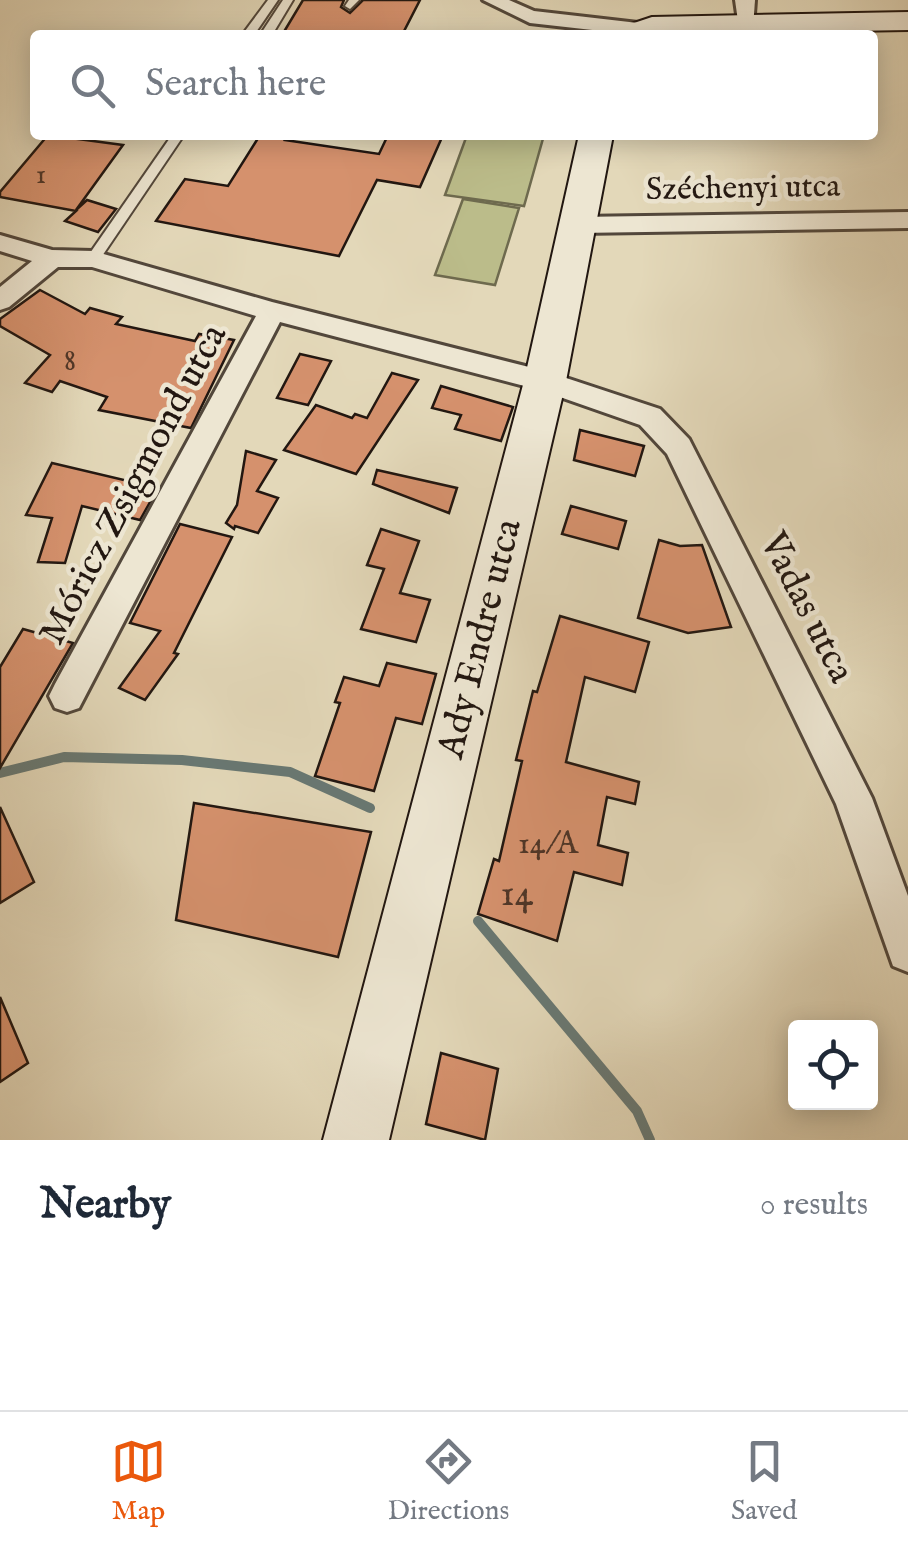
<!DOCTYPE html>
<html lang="en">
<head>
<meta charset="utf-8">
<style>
	body { margin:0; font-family:"IM FELL English",serif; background:#f2f2f3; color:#1f2937 }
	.controls { position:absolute; right:30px; bottom:30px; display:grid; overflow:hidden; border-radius:10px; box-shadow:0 5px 25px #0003 }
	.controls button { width:90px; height:90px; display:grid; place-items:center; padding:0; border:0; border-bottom:2px solid #e0e1e3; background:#fff; color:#1f2937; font:50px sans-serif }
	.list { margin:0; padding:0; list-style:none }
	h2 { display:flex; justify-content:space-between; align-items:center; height:130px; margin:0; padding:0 40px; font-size:42px }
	h2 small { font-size:32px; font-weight:400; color:#747a83 }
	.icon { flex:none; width:55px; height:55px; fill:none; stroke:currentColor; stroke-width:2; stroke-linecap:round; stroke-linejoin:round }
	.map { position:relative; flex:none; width:908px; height:1140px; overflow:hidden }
	.search { position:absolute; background:#fff; box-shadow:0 5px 25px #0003; left:30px; right:30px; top:30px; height:110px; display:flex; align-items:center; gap:25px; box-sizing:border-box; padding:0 35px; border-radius:10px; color:#747a83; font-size:38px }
	.sheet { height:270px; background:#fff }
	nav { display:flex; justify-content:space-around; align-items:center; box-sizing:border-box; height:140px; border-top:2px solid #e0e1e3; background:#fff; font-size:28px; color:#747a83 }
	nav a { display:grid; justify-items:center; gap:5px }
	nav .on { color:#ea580c }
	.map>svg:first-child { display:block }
</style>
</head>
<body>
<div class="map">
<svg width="908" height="1140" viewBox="0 0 908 1140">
	<rect width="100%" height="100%" fill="#e3d8b9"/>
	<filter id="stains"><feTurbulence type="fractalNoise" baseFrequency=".002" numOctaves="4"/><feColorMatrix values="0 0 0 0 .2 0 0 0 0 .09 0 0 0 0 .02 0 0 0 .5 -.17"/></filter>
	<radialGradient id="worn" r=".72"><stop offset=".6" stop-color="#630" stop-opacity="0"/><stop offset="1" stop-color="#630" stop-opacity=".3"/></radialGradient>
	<g fill="#bbbc8a" stroke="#6e6a4e" stroke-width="2.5">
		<path d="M467,135H544L524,206L445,195Z"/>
		<path d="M463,199L519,208L495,285L435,275Z"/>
	</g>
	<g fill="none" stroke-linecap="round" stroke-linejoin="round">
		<g stroke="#687873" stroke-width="10">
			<path d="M0,773L64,757L182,760L290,772L370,808"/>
			<path d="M478,921L637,1111L650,1140"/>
		</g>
	</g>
	<g fill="#d5916d" stroke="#221711" stroke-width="2.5">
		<path d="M303,0H344L341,7L350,13L363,0H420L402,35H282Z"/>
		<path d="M48,135L123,145L76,210L87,200L116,209L98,232L65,221L76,211L0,197V192Z"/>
		<path d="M260,135H288L285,140L379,154L388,135H443L420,187L377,180L339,256L156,221L185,179L228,186Z"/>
		<path d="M40,290L85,314L90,308L122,317L116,324L195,341L199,334L234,340L191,428L99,410L107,397L60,381L52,392L25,383L50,355L0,326V319Z"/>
		<path d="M300,354L331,361L308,405L277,398Z"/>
		<path d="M392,373L418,380L356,474L284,450L316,405L352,418L355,414L367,418Z"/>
		<path d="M441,386L513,407L501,441L455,429L461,415L432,408Z"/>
		<path d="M580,430L644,446L635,476L574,460Z"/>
		<path d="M246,451L276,460L257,491L278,498L258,533L235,526L234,529L226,523L237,505Z"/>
		<path d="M52,463L158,488L140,520L82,506L65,563L38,562L52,518L26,515Z"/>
		<path d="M377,470L457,488L449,513L373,484Z"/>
		<path d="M571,506L626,521L618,549L562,534Z"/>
		<path d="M180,524L232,537L174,653L178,654L145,700L119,688L160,631L130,623Z"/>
		<path d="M381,529L419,541L400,593L430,600L416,642L361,629L384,569L367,565Z"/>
		<path d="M659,540L680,546L702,545L731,627L688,633L638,618Z"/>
		<path d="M560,616L649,642L635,692L585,677L566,762L639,782L635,804L607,797L598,845L628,853L622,885L574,872L557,941L478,914L494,859L499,861L522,761L516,760L533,691L537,692Z"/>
		<path d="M23,629L73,643L0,768V667Z"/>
		<path d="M387,663L436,674L422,724L396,718L374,791L315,776L340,703L335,702L344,677L379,686Z"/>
		<path d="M194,803L371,832L338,957L176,920Z"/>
		<path d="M0,807L34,882L0,903Z"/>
		<path d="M0,997L28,1063L0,1082Z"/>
		<path d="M441,1053L498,1069L485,1140L426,1124Z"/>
	</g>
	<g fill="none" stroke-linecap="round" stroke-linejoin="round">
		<g stroke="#52473b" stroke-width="4">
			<g id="lane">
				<path d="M268,0H278L254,35H242Z"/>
				<path d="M283,0H293L272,35H260Z"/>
				<path d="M349,0H359L350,9L345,6Z"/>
				<path d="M789,20L794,23L796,35H689L688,24L697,22L699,31L786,30L784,23Z"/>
				<path d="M172,135H184L98,262H88V256Z"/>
			</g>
		</g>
		<g stroke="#52473b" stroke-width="6">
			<g id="street">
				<path d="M483,0H509L534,11L638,23L648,29L637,35L530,23Z"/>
				<path d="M735,0H755L753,28H739Z"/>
				<path d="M908,212V228L578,233L566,225L578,217Z"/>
				<path d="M0,235L52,250L93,251L272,302L545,371L660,409L689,439L872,798L908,896V972L893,966L836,804L667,454L640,425L540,390L280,322L79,708L67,712L55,708L49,696L55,684L256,316L92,267H58L9,307L0,310V287L32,261L0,251Z"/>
			</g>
		</g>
		<g stroke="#221711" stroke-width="4">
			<g id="secondary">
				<path d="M908,12V30L612,35L616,29L652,17Z"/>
				<path d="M579,135H613L566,381L389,1140H323L524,381Z"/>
			</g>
		</g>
		<use href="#lane" fill="#ede6d2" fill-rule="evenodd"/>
		<use href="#street" fill="#ede6d2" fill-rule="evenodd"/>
		<use href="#secondary" fill="#ede6d2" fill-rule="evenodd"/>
	</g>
	<g text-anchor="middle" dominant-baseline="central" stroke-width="9" stroke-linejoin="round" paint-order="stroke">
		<g font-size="28" fill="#4f3628">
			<text x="41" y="175">1</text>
		</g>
		<g font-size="32" fill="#221711" stroke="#ede6d2">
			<text transform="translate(743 189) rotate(-1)">Széchenyi utca</text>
		</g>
		<g font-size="32" fill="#4f3628">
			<text x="70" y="361">8</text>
			<text x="548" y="844">14/A</text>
		</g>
		<g font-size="38" fill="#221711" stroke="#ede6d2">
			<text transform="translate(134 485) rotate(-62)">Móricz Zsigmond utca</text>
			<text transform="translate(806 608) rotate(63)">Vadas utca</text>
			<text transform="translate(481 639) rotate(-76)">Ady Endre utca</text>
		</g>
		<g font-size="38" fill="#4f3628">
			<text x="517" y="895">14</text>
		</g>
	</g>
	<rect width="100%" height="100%" filter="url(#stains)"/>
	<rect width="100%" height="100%" fill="url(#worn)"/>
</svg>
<div class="controls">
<button><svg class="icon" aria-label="locate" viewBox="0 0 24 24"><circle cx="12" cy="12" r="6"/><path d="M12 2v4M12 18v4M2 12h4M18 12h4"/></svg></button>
</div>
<div class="search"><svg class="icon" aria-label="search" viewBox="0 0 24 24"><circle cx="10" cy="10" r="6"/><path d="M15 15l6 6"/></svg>Search here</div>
</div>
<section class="sheet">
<h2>Nearby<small>0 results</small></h2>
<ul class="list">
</ul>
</section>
<nav>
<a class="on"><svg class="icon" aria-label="map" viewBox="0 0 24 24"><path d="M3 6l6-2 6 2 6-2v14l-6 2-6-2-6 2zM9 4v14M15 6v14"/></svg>Map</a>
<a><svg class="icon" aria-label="directions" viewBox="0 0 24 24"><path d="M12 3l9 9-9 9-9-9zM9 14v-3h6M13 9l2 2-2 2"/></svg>Directions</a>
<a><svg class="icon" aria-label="saved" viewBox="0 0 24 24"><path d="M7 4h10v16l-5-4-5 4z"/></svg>Saved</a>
</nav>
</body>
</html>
